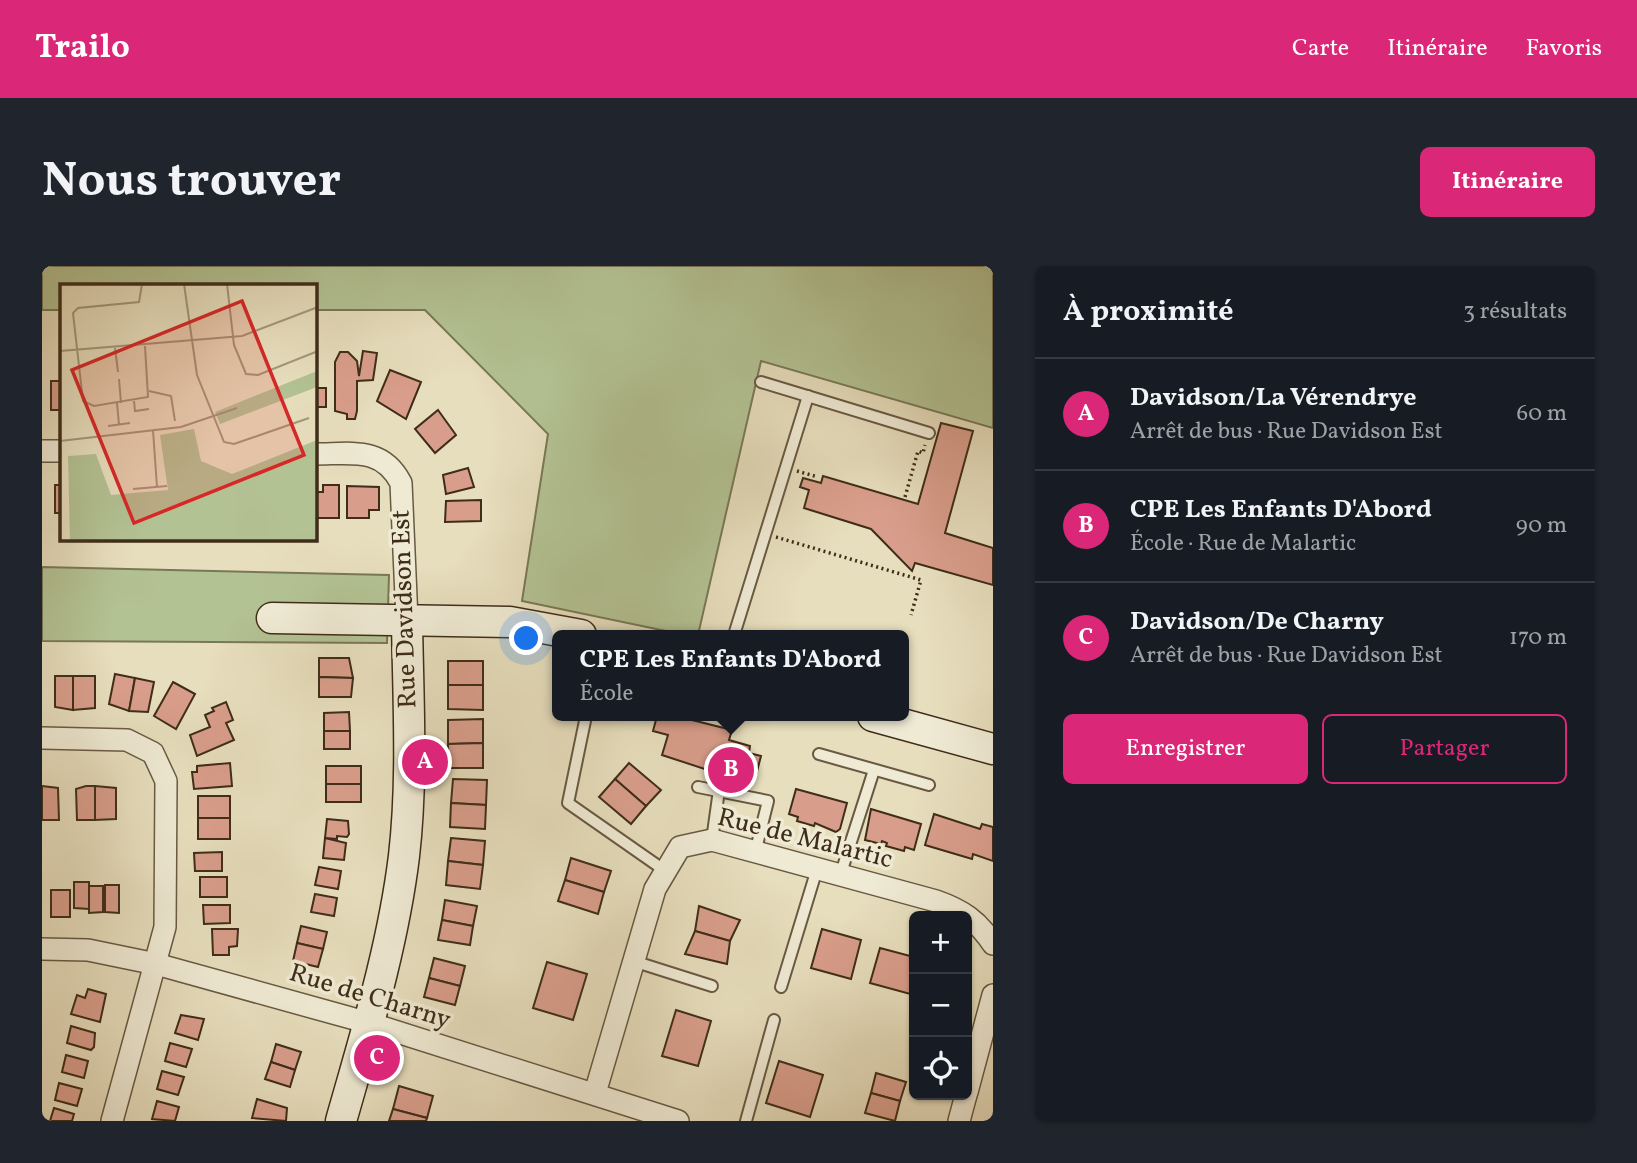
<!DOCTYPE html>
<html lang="fr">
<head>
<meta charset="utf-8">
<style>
	body { margin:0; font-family:Vollkorn,serif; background:#20242c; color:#f1f3f6 }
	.controls { position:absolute; right:21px; bottom:21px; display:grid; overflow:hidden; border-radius:10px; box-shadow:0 2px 5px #0004 }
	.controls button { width:63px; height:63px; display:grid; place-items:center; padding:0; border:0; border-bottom:2px solid #363941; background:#171b24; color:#f1f3f6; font:35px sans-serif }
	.you { position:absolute; left:485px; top:373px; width:24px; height:24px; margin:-18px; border:5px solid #fff; border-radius:50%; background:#1a73e8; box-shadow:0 0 0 10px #1a73e833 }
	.badge { display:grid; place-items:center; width:46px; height:46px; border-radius:50%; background:#db2777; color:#fff; font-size:23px; font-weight:700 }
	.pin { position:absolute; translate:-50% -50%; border:4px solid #fff; box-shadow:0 2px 7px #0006 }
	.popup { position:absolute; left:510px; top:364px; width:357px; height:91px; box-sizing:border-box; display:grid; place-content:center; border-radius:10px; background:#171b24; filter:drop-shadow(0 2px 5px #0005); font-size:23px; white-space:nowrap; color:#9ea1a6 }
	.popup b { font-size:26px; color:#f1f3f6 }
	.popup::after { content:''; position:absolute; left:50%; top:100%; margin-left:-14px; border:14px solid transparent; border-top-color:#171b24 }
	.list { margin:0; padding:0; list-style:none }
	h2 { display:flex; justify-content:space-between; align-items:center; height:91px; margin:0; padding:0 28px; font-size:30px }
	h2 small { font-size:23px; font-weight:400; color:#9ea1a6 }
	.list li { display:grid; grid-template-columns:46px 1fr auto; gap:21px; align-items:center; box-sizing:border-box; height:112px; padding:0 28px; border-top:2px solid #363941 }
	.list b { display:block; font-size:26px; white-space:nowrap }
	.list p { margin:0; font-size:23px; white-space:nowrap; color:#9ea1a6 }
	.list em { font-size:23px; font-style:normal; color:#9ea1a6 }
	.actions { display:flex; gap:14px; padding:21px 28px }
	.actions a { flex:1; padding:16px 0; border:2px solid #db2777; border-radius:10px; text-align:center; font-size:24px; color:#db2777 }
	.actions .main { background:#db2777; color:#fff }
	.icon { flex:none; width:38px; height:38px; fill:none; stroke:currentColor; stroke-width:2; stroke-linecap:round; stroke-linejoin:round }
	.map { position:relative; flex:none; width:951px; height:855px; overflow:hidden; border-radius:10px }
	header { display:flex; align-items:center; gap:42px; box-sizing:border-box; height:98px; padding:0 35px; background:#db2777; color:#fff }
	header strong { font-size:33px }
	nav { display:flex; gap:38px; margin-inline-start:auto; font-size:24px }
	.intro { display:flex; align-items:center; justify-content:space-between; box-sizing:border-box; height:168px; padding:0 42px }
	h1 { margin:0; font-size:49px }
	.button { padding:18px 32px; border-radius:10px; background:#db2777; color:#fff; font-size:24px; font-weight:700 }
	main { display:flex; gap:42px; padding:0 42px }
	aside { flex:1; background:#171b24; border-radius:10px; box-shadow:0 2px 5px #0004 }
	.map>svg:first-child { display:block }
</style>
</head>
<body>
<header>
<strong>Trailo</strong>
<nav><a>Carte</a><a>Itinéraire</a><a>Favoris</a></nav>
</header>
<div class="intro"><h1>Nous trouver</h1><a class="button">Itinéraire</a></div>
<main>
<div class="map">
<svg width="951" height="855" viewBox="0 0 951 855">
	<rect width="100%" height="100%" fill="#e7debd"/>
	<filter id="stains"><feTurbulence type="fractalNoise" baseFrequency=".00286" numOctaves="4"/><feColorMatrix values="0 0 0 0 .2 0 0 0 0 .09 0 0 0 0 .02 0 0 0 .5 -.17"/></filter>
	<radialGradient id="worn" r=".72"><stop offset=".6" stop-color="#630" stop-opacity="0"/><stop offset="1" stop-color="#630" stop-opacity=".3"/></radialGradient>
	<g fill="#b3c293" stroke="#797856" stroke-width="2">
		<path d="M0,0H951V162L719,95L656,369H643L480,335L506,168L383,44H273V19H19V44H0Z"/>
		<path d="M0,301L347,309L345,377L0,375Z"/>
	</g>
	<g fill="#d99e8b" stroke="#3f2d19" stroke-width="2">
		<path d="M321,85L335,87L331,114L315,115V145L313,153H305V148L293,145V96L298,86H306L315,95L317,110Z"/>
		<path d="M348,104L379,116L364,153L335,135Z"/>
		<rect x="9" y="115" width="10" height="29"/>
		<path d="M273,117V122H284V141H273V147Z"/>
		<path d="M396,144L414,169L393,187L373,163Z"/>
		<path d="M899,157L931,165L903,267L951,282V319L873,297L870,305L829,263L762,242L767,224L758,221L761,212L779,217L781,210L876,238Z"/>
		<path d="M426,202L432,221L404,228L401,209Z"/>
		<rect x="13" y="219" width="6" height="28"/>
		<path d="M281,219H297V252H273V226H281Z"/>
		<path d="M305,220L337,221V244H327V252H305Z"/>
		<path d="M439,234V255L403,256L404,235Z"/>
		<path d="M277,392H307L311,412L277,411Z"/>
		<rect x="406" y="395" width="35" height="24"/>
		<path d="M73,408L93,412L87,445L67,438Z"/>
		<path d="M13,410H31V444L13,441Z"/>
		<path d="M31,410H53V442L31,444Z"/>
		<path d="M277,411L311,412L309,431H277Z"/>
		<path d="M93,412L112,416L106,446L87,445Z"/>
		<path d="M131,416L153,428L134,463L112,450Z"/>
		<path d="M406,419H441V444L406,443Z"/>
		<path d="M184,436L191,454L184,457L192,474L155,490L148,469L168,461L163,449L172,445L170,442Z"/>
		<path d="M307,446L308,465H282V447Z"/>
		<path d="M615,450H643L642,452L690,464L687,474L708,480L707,487L719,490L713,513L679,506L678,508L620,489L626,469L611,465Z"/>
		<path d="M441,453V477L406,478V454Z"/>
		<rect x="282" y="465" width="26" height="18"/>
		<path d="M441,477V502H406V478Z"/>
		<path d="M188,497L190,520L152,523L150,506H155V500Z"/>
		<path d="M587,497L619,524L604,540L573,513Z"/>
		<rect x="284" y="500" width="35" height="18"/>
		<path d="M411,513L445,514L444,539L409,537Z"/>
		<path d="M573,513L604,540L589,558L557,531Z"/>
		<rect x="284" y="518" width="35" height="18"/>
		<path d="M0,520L16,522L17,554H0Z"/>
		<path d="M44,520H53V554H35L34,523Z"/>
		<path d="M53,520L74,522V553L53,554Z"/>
		<path d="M754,523L805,537L798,563L794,566L773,557L772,560L755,555L756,551L747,548Z"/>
		<rect x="156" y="530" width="32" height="22"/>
		<path d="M409,537L444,539L443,563L408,561Z"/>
		<path d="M829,543L879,558L872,584L863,581L862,585L844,580L845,577L840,575L839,578L823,574Z"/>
		<path d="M892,548L938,563L940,558L951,561V595L931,588L930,593L883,579Z"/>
		<rect x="156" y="552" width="32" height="21"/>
		<path d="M285,553L306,555L307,568L305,571L295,570V573L283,572Z"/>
		<path d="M283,572L304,577L302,594L281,592Z"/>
		<path d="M409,572L443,575L441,599L406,595Z"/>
		<path d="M180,586V605H153L152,587Z"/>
		<path d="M529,592L569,605L562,626L523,614Z"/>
		<path d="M406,595L441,599L438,623L404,619Z"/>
		<path d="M277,601L299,605L296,623L273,619Z"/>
		<rect x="158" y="611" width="27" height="20"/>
		<path d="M523,614L562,626L556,648L516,635Z"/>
		<path d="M32,616H47V643L32,642Z"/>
		<path d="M63,619H77V647L63,646Z"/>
		<path d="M47,620H61V646L47,647Z"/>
		<rect x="9" y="624" width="19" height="27"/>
		<path d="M273,628L295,632L292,650L269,646Z"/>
		<path d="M403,634L435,640L431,660L400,654Z"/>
		<path d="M161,639H188V657L162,658Z"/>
		<path d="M657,640L698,654L688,675L653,665Z"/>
		<path d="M400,654L431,660L428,679L396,674Z"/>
		<path d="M259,660L285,666L281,683L255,677Z"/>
		<path d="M170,663H196L195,680L187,681V689H171Z"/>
		<path d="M780,663L819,674L809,713L769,702Z"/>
		<path d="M653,665L688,675L685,698L643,688Z"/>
		<path d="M255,677L281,683L276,701L251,695Z"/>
		<path d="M838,682L872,691V729L828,717Z"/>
		<path d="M392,692L423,700L418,720L387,712Z"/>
		<path d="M505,696L545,708L531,754L491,742Z"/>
		<path d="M387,712L418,720L413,739L382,731Z"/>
		<path d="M46,723L64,728L58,756L29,748L35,729L43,732Z"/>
		<path d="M634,744L669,755L656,800L620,790Z"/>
		<path d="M139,749L162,753L156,774L133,767Z"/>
		<path d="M29,760L53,767L52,781L49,784L25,777Z"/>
		<path d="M128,777L150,783L144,801L123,795Z"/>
		<path d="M234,778L259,786L253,804L229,796Z"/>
		<path d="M24,789L46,795L42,812L20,806Z"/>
		<path d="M737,795L781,809L768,851L724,837Z"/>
		<path d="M229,796L253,804L248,821L223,813Z"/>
		<path d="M120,805L142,811L136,829L115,823Z"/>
		<path d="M834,807L864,816L858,835L829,827Z"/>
		<path d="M17,817L40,823L35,840L13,834Z"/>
		<path d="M357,820L391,830L385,852L351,843Z"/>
		<path d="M829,827L858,835L853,855L823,847Z"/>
		<path d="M215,833L245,842L244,855L210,852Z"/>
		<path d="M115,835L137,841L133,855L110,853Z"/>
		<path d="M12,842L32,848L30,855H8Z"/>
		<path d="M351,843L385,852L384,855H347Z"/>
	</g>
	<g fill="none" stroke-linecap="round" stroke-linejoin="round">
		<g stroke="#695942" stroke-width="14">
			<g id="lane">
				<path d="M719,116L887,167"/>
				<path d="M692,369L766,130"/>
				<path d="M544,450L526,537L622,604"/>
				<path d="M777,488L887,519"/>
				<path d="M656,521L726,535L713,587"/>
				<path d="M670,574L677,524"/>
				<path d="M798,610L832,504"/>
				<path d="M591,695L670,720"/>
				<path d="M739,721L775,603"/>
				<path d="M704,855L732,754"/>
			</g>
		</g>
		<g stroke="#695942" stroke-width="24">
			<g id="street">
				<path d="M0,185H19"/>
				<path d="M273,188C309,188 340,180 359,217L365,354"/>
				<path d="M0,472L85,474L111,487L124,515L123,661L70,855"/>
				<path d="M0,683L46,684L114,698L327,757L636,855"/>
				<path d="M925,826L951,729"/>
				<path d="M553,827L613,623L638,581L670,574L894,635C920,644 936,655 951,678"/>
				<path d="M917,855L924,829"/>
			</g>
		</g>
		<g stroke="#3f2d19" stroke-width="33">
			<g id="secondary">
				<path d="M230,352L468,356L539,369"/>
				<path d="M831,450L951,483"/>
				<path d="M299,855C324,767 351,680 362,590C371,512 366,432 365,354"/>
			</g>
		</g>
		<g stroke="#3f2d19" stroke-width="3.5" stroke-dasharray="2 3.5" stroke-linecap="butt">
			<path d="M755,205L776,211"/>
			<path d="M863,231L876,185L881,187L883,179"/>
			<path d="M734,271L879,314L869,349"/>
		</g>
		<use href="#lane" stroke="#efead4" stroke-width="10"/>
		<use href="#street" stroke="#efead4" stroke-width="21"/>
		<use href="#secondary" stroke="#efead4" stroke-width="30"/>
	</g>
	<g text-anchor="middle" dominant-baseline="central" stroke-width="7" stroke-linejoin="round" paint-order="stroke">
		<g font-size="26" fill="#3f2d19" stroke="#efead4">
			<text transform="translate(363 343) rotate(-92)">Rue Davidson Est</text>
			<text transform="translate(763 573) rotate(14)">Rue de Malartic</text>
			<text transform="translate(328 731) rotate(17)">Rue de Charny</text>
		</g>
	</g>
	<g transform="translate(18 18)">
		<rect width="257" height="257" fill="#e7debd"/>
		<path d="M257,87V103L160,140L155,128ZM134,145L141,177L172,190L257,156V257H10L8,172L36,170L51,211L108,206L100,151Z" fill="#b3c293"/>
		<path fill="none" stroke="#a4977b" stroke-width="2" d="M82,0L79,18L18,24L13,29L23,117L34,122L88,113L85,62M124,0L137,91L164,158L174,160L249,134M167,0L174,61L186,90L198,91L258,67M55,64L58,88M0,67L182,52L258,23M59,95L61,119M89,107L111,112L115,137M74,117L75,127L89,125M57,119L59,141M48,142L70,139M93,146L97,203M0,157L121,143L177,124M73,205L107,202"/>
		<path fill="#d62828" fill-opacity="0.15" stroke="#d62828" stroke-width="3.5" d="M182,17L244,171L74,239L12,86Z"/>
		<rect width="257" height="257" fill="none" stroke="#3f2d19" stroke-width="3.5"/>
	</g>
	<rect width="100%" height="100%" filter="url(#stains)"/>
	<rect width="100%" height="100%" fill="url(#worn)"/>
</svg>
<div class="controls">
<button>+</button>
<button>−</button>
<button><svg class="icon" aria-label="locate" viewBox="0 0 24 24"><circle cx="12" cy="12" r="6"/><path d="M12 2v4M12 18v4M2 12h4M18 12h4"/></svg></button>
</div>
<div class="you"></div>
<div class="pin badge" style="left:383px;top:496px">A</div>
<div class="pin badge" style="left:689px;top:504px">B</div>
<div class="popup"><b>CPE Les Enfants D'Abord</b>École</div>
<div class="pin badge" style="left:335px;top:792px">C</div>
</div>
<aside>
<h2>À proximité<small>3 résultats</small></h2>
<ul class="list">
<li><span class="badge">A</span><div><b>Davidson/La Vérendrye</b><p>Arrêt de bus · Rue Davidson Est</p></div><em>60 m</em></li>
<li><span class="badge">B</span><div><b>CPE Les Enfants D'Abord</b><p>École · Rue de Malartic</p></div><em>90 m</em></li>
<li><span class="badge">C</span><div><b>Davidson/De Charny</b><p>Arrêt de bus · Rue Davidson Est</p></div><em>170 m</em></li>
</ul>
<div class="actions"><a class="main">Enregistrer</a><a>Partager</a></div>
</aside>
</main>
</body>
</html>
